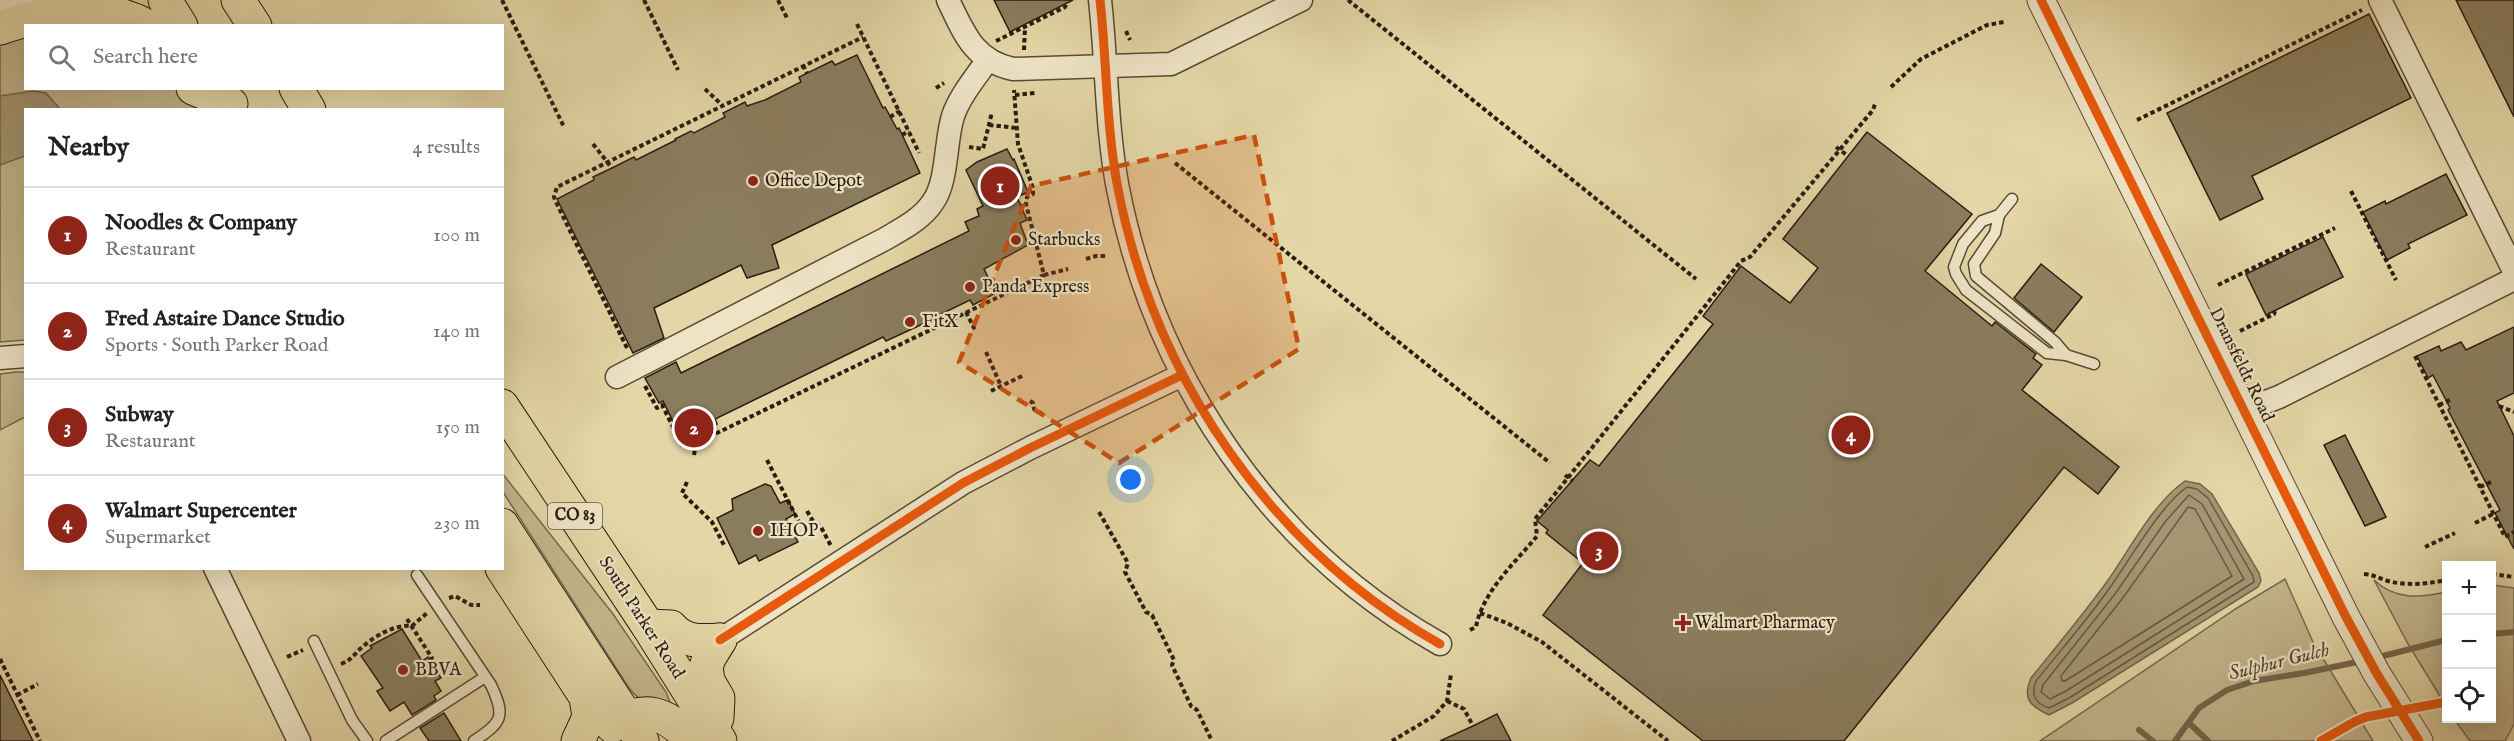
<!DOCTYPE html>
<html lang="en">
<head>
<meta charset="utf-8">
<style>
	body { margin:0; font-family:"IM FELL English",serif; background:#f6f6f6; color:#222 }
	.controls { position:absolute; right:18px; bottom:18px; display:grid; overflow:hidden; border-radius:0px; box-shadow:0 6px 24px #0002 }
	.controls button { width:54px; height:54px; display:grid; place-items:center; padding:0; border:0; border-bottom:2px solid #e0e0e0; background:#fff; color:#222; font:30px sans-serif }
	.you { position:absolute; left:1131px; top:480px; width:21px; height:21px; margin:-15px; border:4px solid #fff; border-radius:50%; background:#1a73e8; box-shadow:0 0 0 9px #1a73e833 }
	.badge { display:grid; place-items:center; width:39px; height:39px; border-radius:50%; background:#8f2418; color:#fff; font-size:20px; font-weight:700 }
	.pin { position:absolute; translate:-50% -50%; border:3px solid #fff; box-shadow:0 2px 6px #0006 }
	.list { margin:0; padding:0; list-style:none }
	h2 { display:flex; justify-content:space-between; align-items:center; height:78px; margin:0; padding:0 24px; font-size:26px }
	h2 small { font-size:20px; font-weight:400; color:#767676 }
	.list li { display:grid; grid-template-columns:39px 1fr auto; gap:18px; align-items:center; box-sizing:border-box; height:96px; padding:0 24px; border-top:2px solid #e0e0e0 }
	.list b { display:block; font-size:22px; white-space:nowrap }
	.list p { margin:0; font-size:20px; white-space:nowrap; color:#767676 }
	.list em { font-size:20px; font-style:normal; color:#767676 }
	.icon { flex:none; width:33px; height:33px; fill:none; stroke:currentColor; stroke-width:2; stroke-linecap:round; stroke-linejoin:round }
	.map { position:relative; flex:none; width:2514px; height:741px; overflow:hidden }
	.search { position:absolute; background:#fff; box-shadow:0 6px 24px #0002; left:24px; top:24px; width:480px; height:66px; display:flex; align-items:center; gap:15px; box-sizing:border-box; padding:0 21px; border-radius:0px; color:#767676; font-size:22px }
	.panel { position:absolute; background:#fff; box-shadow:0 6px 24px #0002; left:24px; top:108px; width:480px; height:462px; border-radius:0px }
	.map>svg:first-child { display:block }
</style>
</head>
<body>
<div class="map">
<svg width="2514" height="741" viewBox="0 0 2514 741">
	<rect width="100%" height="100%" fill="#e4d6a6"/>
	<filter id="stains"><feTurbulence type="fractalNoise" baseFrequency=".00333" numOctaves="4"/><feColorMatrix values="0 0 0 0 .2 0 0 0 0 .09 0 0 0 0 .02 0 0 0 .5 -.17"/></filter>
	<radialGradient id="worn" r=".72"><stop offset=".6" stop-color="#630" stop-opacity="0"/><stop offset="1" stop-color="#630" stop-opacity=".3"/></radialGradient>
	<g fill="#c4b68d" stroke="#76694f" stroke-width="1.5">
		<path d="M25,26L26,88L183,89L197,109L26,110L25,340L0,342V35Z"/>
		<path d="M16,372H25V417L0,430V374Z"/>
		<path d="M502,473L613,614L666,692L670,702L669,706C652,704 640,703 629,688L503,492Z"/>
		<path d="M2285,579L2313,642L2373,741H2040L2237,608Z"/>
		<path d="M2374,580C2395,600 2420,598 2446,592V706L2408,644Z"/>
		<path d="M2492,585L2514,588V724L2505,741H2470L2454,719L2492,718Z"/>
	</g>
	<g fill="#a49773" stroke="#73664c" stroke-width="1.5">
		<path d="M33,91L46,93L60,109L26,110L25,156L0,165V96Z"/>
		<path d="M2185,481L2200,484L2212,494L2259,573L2261,581L2258,587L2072,703L2049,715C2030,706 2022,699 2031,678C2056,647 2082,616 2106,583C2129,551 2153,503 2185,481Z"/>
	</g>
	<g fill="none" stroke-linecap="round" stroke-linejoin="round">
		<g stroke="#665a42" stroke-width="1.5">
			<path d="M2187,487L2197,489L2208,498L2253,576L2254,582L2069,698L2049,708C2036,704 2030,695 2036,681C2061,650 2088,619 2111,586C2131,558 2160,506 2187,487Z"/>
			<path d="M2189,495L2202,504L2244,579L2066,691L2050,699L2041,692L2043,685L2115,594L2165,522Z"/>
			<path d="M2188,507L2195,509L2232,576L2065,681H2062L2061,676L2122,599Z"/>
		</g>
		<g stroke="#73664c" stroke-width="6">
			<path d="M2492,634L2514,632"/>
			<path d="M2375,658L2446,640"/>
			<path d="M2189,723L2208,741"/>
			<path d="M2139,730L2153,741"/>
			<path d="M2175,741L2199,708L2227,690L2254,681L2304,673L2362,661"/>
		</g>
	</g>
	<g fill="#8a7d5e" stroke="#291c11" stroke-width="1.5">
		<path d="M994,0H1073L1010,32Z"/>
		<path d="M2456,0H2514V117Z"/>
		<path d="M2369,14L2411,98L2252,176L2263,199L2220,220L2167,113Z"/>
		<path d="M857,55L883,108L885,107L897,129L899,128L920,173L772,245L779,268L747,278L741,265L654,308L664,338L633,353L557,199L594,180L593,177L612,168L634,157L636,160L676,140L675,139L691,131L694,133L725,117L723,113L745,102L747,106L765,100L801,82L799,77L832,61L835,65Z"/>
		<path d="M1867,132L1972,214L1925,271L1992,326L1995,322L2036,354L2033,358L2042,365L2022,390L2119,467L2098,494L2064,467L1844,741H1703L1543,615L1583,563L1546,533L1548,530L1537,521L1590,460L1599,466L1713,324L1703,316L1741,266L1790,303L1818,268L1783,239Z"/>
		<path d="M1007,149L1013,160L1014,159L1028,192L1017,197L1027,220L1020,223L1028,245L984,269L996,293L973,305L970,300L939,315L940,316L886,341L883,337L715,419L717,424L682,440L663,401L659,403L645,378L676,362L681,373L969,231L965,222L979,216L977,209L983,206L966,170L977,162Z"/>
		<path d="M2446,174L2467,215L2408,244L2410,248L2387,260L2363,212L2385,201L2386,204Z"/>
		<path d="M2323,237L2343,277L2266,315L2246,274Z"/>
		<path d="M2041,264L2082,297L2054,332L2014,298Z"/>
		<path d="M2514,327V393L2497,401L2514,436V549L2495,513L2500,510L2448,410L2450,408L2433,375L2428,378L2417,356L2439,346L2441,351L2461,342L2466,350Z"/>
		<path d="M2345,435L2386,517L2365,526L2324,445Z"/>
		<path d="M765,484L771,486L780,503L788,500L795,514L786,519L798,542L759,561L756,555L739,564L717,518L733,510L732,499Z"/>
		<path d="M402,629L422,661L428,657L441,678L435,681L441,691L434,696L436,700L412,715L404,702L390,711L377,691L383,688L361,656L372,648L370,646Z"/>
		<path d="M0,675L33,741H0Z"/>
		<path d="M444,713L461,741H429L420,728Z"/>
		<path d="M1497,714L1511,741H1440L1473,726Z"/>
	</g>
	<g fill="none" stroke-linecap="round" stroke-linejoin="round">
		<g stroke="#584a36" stroke-width="13">
			<g id="service">
				<path d="M2012,199L1999,215L1982,221L1963,244L1954,267L1956,274L1966,290L2047,353L2066,355"/>
				<path d="M1999,215L1995,233L1974,264L1976,276L2055,342L2066,355L2094,364"/>
				<path d="M417,575L491,685C506,717 502,722 474,741"/>
				<path d="M314,641L352,720L367,741"/>
				<path d="M386,741L485,677"/>
			</g>
		</g>
		<g stroke="#584a36" stroke-width="25">
			<g id="minor">
				<path d="M948,0C964,33 974,61 1013,69L1171,64L1301,0"/>
				<path d="M1100,0C1107,63 1106,127 1118,189C1155,378 1271,549 1440,644"/>
				<path d="M2380,0L2514,271"/>
				<path d="M0,358L26,356"/>
				<path d="M617,377L885,239C902,229 922,219 933,202C948,181 945,141 953,116C960,96 975,78 987,61"/>
				<path d="M2245,410L2279,397L2514,279"/>
				<path d="M215,568L299,741"/>
				<path d="M720,640L963,483L1030,448L1182,375"/>
			</g>
		</g>
		<g stroke="#584a36" stroke-width="29">
			<path id="tertiary" d="M2041,0L2346,617L2377,674L2419,741"/>
		</g>
		<g stroke="#291c11" stroke-width="34">
			<path id="secondary" d="M0,12L35,0"/>
		</g>
		<g stroke="#291c11" stroke-width="35">
			<g id="trunk">
				<path d="M165,0L181,26"/>
				<path d="M238,0L255,26"/>
				<path d="M0,28C52,11 99,0 147,26"/>
				<path d="M193,88L231,104"/>
				<path d="M296,88L309,110"/>
				<path d="M502,406L648,626L720,741"/>
				<path d="M502,525L642,741"/>
				<path d="M502,568L586,697L589,717L578,741"/>
				<path d="M648,626L671,627C685,643 701,641 720,640"/>
				<path d="M717,718L718,698L708,681L706,667L709,658L720,640"/>
				<path d="M612,726C643,705 668,712 691,741"/>
			</g>
		</g>
		<g stroke="#291c11" stroke-width="4" stroke-dasharray="4.5 3" stroke-linecap="butt">
			<path d="M502,0L564,127"/>
			<path d="M644,0L678,70"/>
			<path d="M778,0L787,18"/>
			<path d="M1348,0L1696,279"/>
			<path d="M857,24L919,153"/>
			<path d="M1126,31L1130,40"/>
			<path d="M996,41L1065,7L1066,4"/>
			<path d="M1024,50L1025,27"/>
			<path d="M803,65L807,73"/>
			<path d="M1891,87L1921,59L1987,25L2004,22"/>
			<path d="M936,88L944,83"/>
			<path d="M705,89L722,105"/>
			<path d="M1015,95L1035,93"/>
			<path d="M890,117L900,111"/>
			<path d="M2137,120L2362,10"/>
			<path d="M989,125L1017,128"/>
			<path d="M902,135L909,131"/>
			<path d="M593,144L612,168"/>
			<path d="M969,147L983,149L992,112"/>
			<path d="M1836,147L1848,156"/>
			<path d="M1175,163L1550,463"/>
			<path d="M2351,191L2396,280"/>
			<path d="M1086,259L1096,256H1107"/>
			<path d="M1044,275L1068,269"/>
			<path d="M2218,285L2335,228"/>
			<path d="M966,312L976,332"/>
			<path d="M2240,331L2274,314L2275,311"/>
			<path d="M627,348L556,202L554,197L557,187L863,37"/>
			<path d="M986,352L1001,386"/>
			<path d="M2415,356L2505,537L2514,532"/>
			<path d="M645,386L657,408L662,405L682,445L690,446L1044,275L1026,204L1027,197L1033,194V188L1018,144L1014,90"/>
			<path d="M991,391L1022,376"/>
			<path d="M1030,401L1033,403L1034,409L1042,414"/>
			<path d="M2439,405L2450,400"/>
			<path d="M2499,406L2514,412"/>
			<path d="M694,455L696,444"/>
			<path d="M767,460L801,526L813,521"/>
			<path d="M1565,475L1573,481"/>
			<path d="M687,482L682,493L712,522L725,547"/>
			<path d="M2480,487L2491,482"/>
			<path d="M807,511L813,521L821,527L831,546"/>
			<path d="M1099,512L1128,563L1125,572L1146,612L1152,615L1174,660L1172,665L1191,706L1197,710L1212,741"/>
			<path d="M2475,523L2493,514"/>
			<path d="M2425,547L2455,533"/>
			<path d="M2364,574C2374,575 2379,578 2388,581C2407,586 2427,584 2446,580"/>
			<path d="M2492,574L2514,577"/>
			<path d="M449,598L455,596L471,605H480"/>
			<path d="M1480,613L1507,623L1542,642L1668,741"/>
			<path d="M407,619L432,658L430,660"/>
			<path d="M1470,630L1476,627C1483,591 1515,563 1537,536L1535,519L1741,261L1750,257L1873,110L1875,104"/>
			<path d="M287,657L303,650"/>
			<path d="M0,659L40,741"/>
			<path d="M341,664C351,660 353,656 360,649C373,637 394,624 412,626L427,613"/>
			<path d="M17,695L38,684"/>
			<path d="M1447,701L1464,709L1473,726"/>
			<path d="M1392,741L1434,716L1447,701L1451,674"/>
		</g>
		<use href="#service" stroke="#ede4c5" stroke-width="10"/>
		<use href="#minor" stroke="#ede4c5" stroke-width="22"/>
		<use href="#tertiary" stroke="#ede4c5" stroke-width="27"/>
		<use href="#secondary" stroke="#ede4c5" stroke-width="32"/>
		<use href="#trunk" stroke="#e4d6a6" stroke-width="33"/>
		<g stroke="#ede4c5" stroke-width="13">
			<g id="cycleway">
				<path d="M1100,0C1107,63 1106,127 1118,189C1155,378 1271,549 1440,644"/>
				<path d="M2041,0L2346,617L2377,674L2419,741"/>
				<path d="M720,640L963,483L1030,448L1182,375"/>
				<path d="M2321,741L2354,722L2366,717L2446,702"/>
			</g>
		</g>
		<use href="#cycleway" stroke="#e8590c" stroke-width="9"/>
	</g>
	<path fill="#cb500d" fill-opacity="0.2" stroke="#cb500d" stroke-width="4.5" stroke-dasharray="12 8" stroke-linejoin="round" d="M1254,135L1299,349L1119,463L959,362L1031,186Z"/>
	<g fill="#8f2418" stroke="#ede4c5" stroke-width="2">
		<circle cx="753" cy="181" r="6"/>
		<circle cx="1016" cy="240" r="6"/>
		<circle cx="970" cy="287" r="6"/>
		<circle cx="910" cy="322" r="6"/>
		<circle cx="758" cy="531" r="6"/>
		<path d="M1680 614h6v6h6v6h-6v6h-6v-6h-6v-6h6z"/>
		<circle cx="403" cy="670" r="6"/>
	</g>
	<g text-anchor="middle" dominant-baseline="central" stroke-width="4.5" stroke-linejoin="round" paint-order="stroke">
		<rect fill="#ede4c5" stroke="#645847" stroke-width="1.5" x="548" y="503" width="54" height="26" rx="4.5"/>
		<g font-size="16" font-weight="bold" fill="#291c11">
			<text x="575" y="516">CO 83</text>
		</g>
		<g font-size="18" fill="#291c11" stroke="#ede4c5" text-anchor="start">
			<text x="765" y="181">Office Depot</text>
			<text x="1028" y="240">Starbucks</text>
			<text x="982" y="287">Panda Express</text>
			<text x="922" y="322">FitX</text>
			<text x="770" y="531">IHOP</text>
			<text x="1695" y="623">Walmart Pharmacy</text>
			<text x="415" y="670">BBVA</text>
		</g>
		<g font-size="18" fill="#291c11" stroke="#ede4c5">
			<text transform="translate(2241 365) rotate(64)">Dransfeldt Road</text>
			<text transform="translate(641 618) rotate(57)">South Parker Road</text>
		</g>
		<g font-size="20" font-style="italic" fill="#544733" stroke="#ede4c5">
			<text transform="translate(2279 662) rotate(-14)">Sulphur Gulch</text>
		</g>
	</g>
	<rect width="100%" height="100%" filter="url(#stains)"/>
	<rect width="100%" height="100%" fill="url(#worn)"/>
</svg>
<div class="controls">
<button>+</button>
<button>−</button>
<button><svg class="icon" aria-label="locate" viewBox="0 0 24 24"><circle cx="12" cy="12" r="6"/><path d="M12 2v4M12 18v4M2 12h4M18 12h4"/></svg></button>
</div>
<div class="you"></div>
<div class="pin badge" style="left:1000px;top:186px">1</div>
<div class="pin badge" style="left:694px;top:428px">2</div>
<div class="pin badge" style="left:1599px;top:551px">3</div>
<div class="pin badge" style="left:1851px;top:435px">4</div>
<div class="search"><svg class="icon" aria-label="search" viewBox="0 0 24 24"><circle cx="10" cy="10" r="6"/><path d="M15 15l6 6"/></svg>Search here</div>
<section class="panel">
<h2>Nearby<small>4 results</small></h2>
<ul class="list">
<li><span class="badge">1</span><div><b>Noodles &amp; Company</b><p>Restaurant</p></div><em>100 m</em></li>
<li><span class="badge">2</span><div><b>Fred Astaire Dance Studio</b><p>Sports · South Parker Road</p></div><em>140 m</em></li>
<li><span class="badge">3</span><div><b>Subway</b><p>Restaurant</p></div><em>150 m</em></li>
<li><span class="badge">4</span><div><b>Walmart Supercenter</b><p>Supermarket</p></div><em>230 m</em></li>
</ul>
</section>
</div>
</body>
</html>
